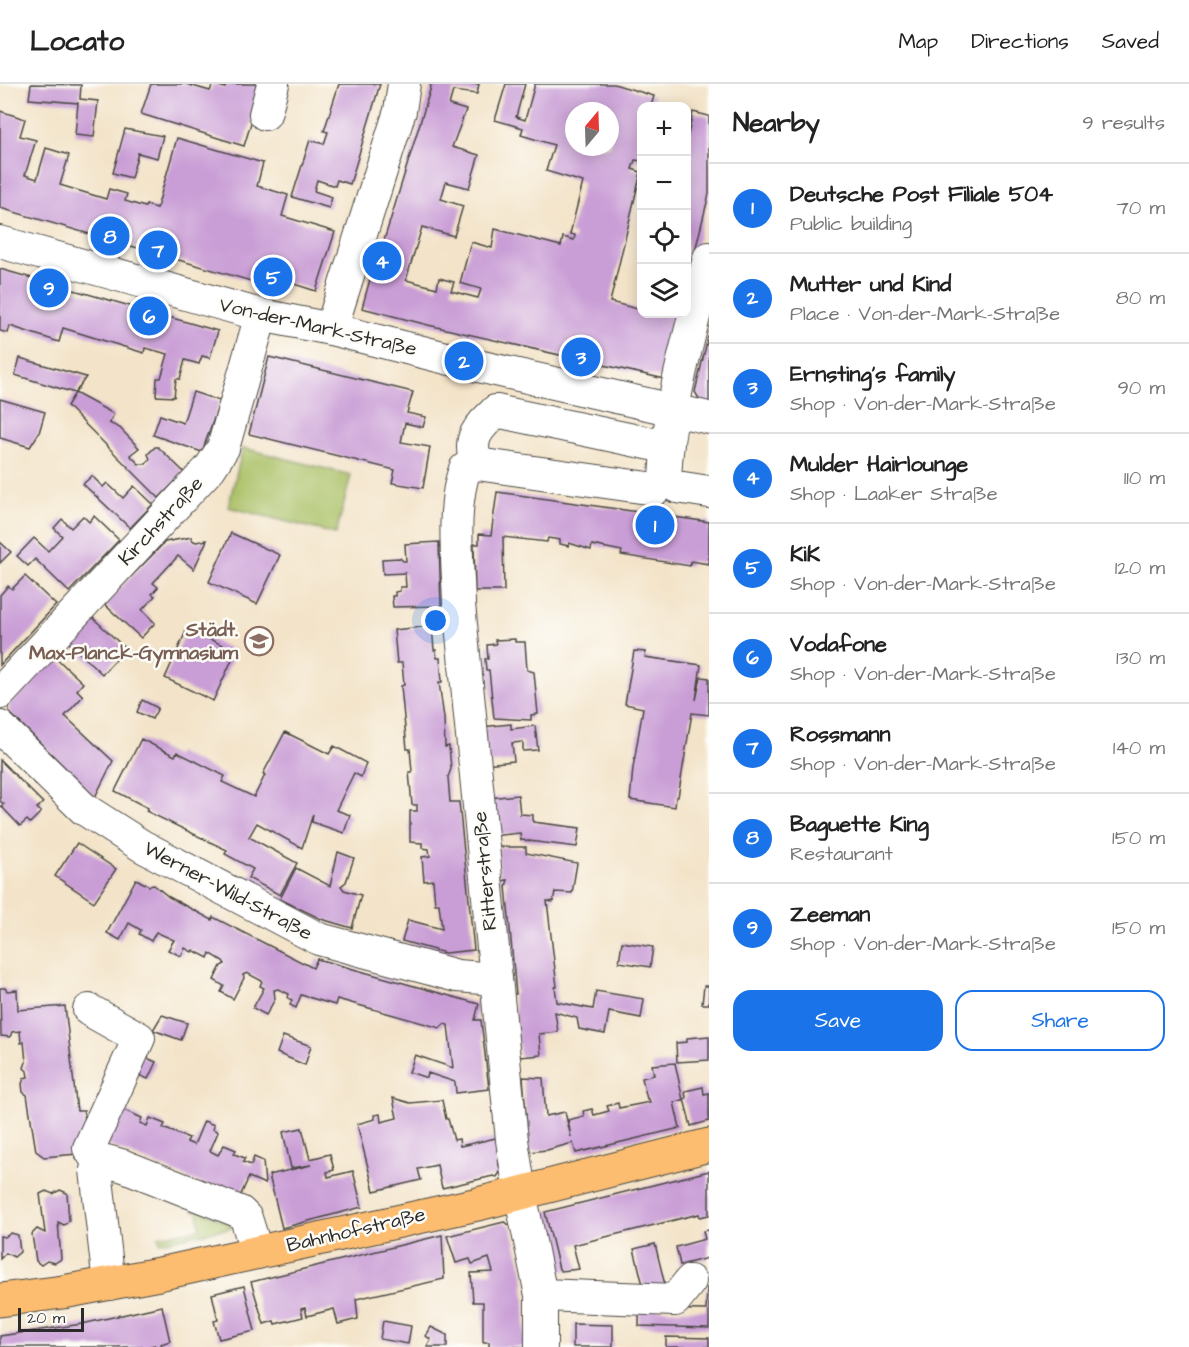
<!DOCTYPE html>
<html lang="en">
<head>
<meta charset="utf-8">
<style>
	body { margin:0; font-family:"Architects Daughter",sans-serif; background:#f6f6f6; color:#222 }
	.controls { position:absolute; right:18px; top:18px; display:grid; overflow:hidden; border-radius:12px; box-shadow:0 3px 15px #0003 }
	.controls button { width:54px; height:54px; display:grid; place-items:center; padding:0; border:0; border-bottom:2px solid #e0e0e0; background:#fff; color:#222; font:30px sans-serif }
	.compass { position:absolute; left:565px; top:18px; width:54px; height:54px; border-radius:50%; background:#fff; box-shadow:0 3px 15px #0003; rotate:19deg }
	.scale { position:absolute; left:18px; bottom:15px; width:66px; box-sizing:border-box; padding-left:6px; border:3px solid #2b2b2b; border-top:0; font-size:16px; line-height:21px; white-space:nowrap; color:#2b2b2b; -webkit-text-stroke:4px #fdfcf7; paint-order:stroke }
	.you { position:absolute; left:436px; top:537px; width:21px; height:21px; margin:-15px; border:4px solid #fff; border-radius:50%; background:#1a73e8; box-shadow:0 0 0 9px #1a73e833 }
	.badge { display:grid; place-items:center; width:39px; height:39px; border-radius:50%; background:#1a73e8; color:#fff; font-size:20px; font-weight:700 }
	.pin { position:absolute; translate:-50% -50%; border:3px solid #fff; box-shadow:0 2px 6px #0006 }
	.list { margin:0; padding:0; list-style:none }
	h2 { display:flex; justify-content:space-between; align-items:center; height:78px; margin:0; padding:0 24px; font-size:26px }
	h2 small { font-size:20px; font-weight:400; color:#767676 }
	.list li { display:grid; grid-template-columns:39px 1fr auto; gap:18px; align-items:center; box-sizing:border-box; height:90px; padding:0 24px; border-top:2px solid #e0e0e0 }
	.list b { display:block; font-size:22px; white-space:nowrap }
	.list p { margin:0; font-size:20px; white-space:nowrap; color:#767676 }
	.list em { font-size:20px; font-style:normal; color:#767676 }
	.actions { display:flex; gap:12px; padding:18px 24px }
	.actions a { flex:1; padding:14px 0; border:2px solid #1a73e8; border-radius:18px; text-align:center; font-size:21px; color:#1a73e8 }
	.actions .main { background:#1a73e8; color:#fff }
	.icon { flex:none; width:33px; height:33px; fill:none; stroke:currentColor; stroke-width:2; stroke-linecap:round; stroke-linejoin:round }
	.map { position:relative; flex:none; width:709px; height:1263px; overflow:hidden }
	header { display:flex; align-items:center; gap:36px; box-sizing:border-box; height:84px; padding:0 30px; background:#fff; border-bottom:2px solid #e0e0e0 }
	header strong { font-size:28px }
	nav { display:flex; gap:33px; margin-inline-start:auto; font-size:21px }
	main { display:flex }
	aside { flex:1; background:#fff }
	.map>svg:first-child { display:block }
</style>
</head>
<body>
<header>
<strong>Locato</strong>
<nav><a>Map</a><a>Directions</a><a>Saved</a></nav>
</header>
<main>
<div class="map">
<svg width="709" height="1263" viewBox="0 0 709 1263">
	<rect width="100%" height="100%" fill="#fdfcf7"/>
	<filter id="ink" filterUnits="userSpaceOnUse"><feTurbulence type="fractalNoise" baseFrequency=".0167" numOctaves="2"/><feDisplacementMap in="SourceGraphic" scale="12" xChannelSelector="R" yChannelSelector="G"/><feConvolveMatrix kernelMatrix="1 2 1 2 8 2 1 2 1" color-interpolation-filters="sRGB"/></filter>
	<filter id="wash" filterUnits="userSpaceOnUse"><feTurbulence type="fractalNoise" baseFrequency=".008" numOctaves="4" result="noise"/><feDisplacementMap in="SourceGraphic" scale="24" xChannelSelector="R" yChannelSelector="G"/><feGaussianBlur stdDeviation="1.35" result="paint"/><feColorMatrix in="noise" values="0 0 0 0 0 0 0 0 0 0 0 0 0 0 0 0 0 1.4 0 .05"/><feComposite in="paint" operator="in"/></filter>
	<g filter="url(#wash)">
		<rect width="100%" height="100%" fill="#f3e3c8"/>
		<g fill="#aac166" stroke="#6a7648" stroke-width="1.5">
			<path d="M243,364L351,391L336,450L228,423Z"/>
			<path d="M193,1122L235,1143L160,1158L158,1152L200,1145L198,1127H193Z"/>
		</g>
		<g id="blocks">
			<g fill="#c99dd6" fill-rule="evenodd">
				<path d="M31,0L81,1L80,15L98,17L94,53L75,51L78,19L29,15Z"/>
				<path d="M151,0H186L210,7L213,0L225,4L226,0H263L244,62L141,30Z"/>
				<path d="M339,0H380L350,100L337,96L335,102L317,96L314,107L332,113L329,124L292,113L310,56L324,60L328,48L324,47Z"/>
				<path d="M430,0H479L477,10L453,7L449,21L466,26L452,63L479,71L469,104L446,98L441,115L463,122L454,152L422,143L406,196L437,204L439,194L454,198L451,207L478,214L481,205L460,199L471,158L492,164L495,145L561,162L563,153L574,156L575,151L570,150L583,98L546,87L554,61L521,51L523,44L495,36L506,0H525L516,33L525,36L535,0H614L654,12L651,22H642V77L635,76L632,85L641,88L610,218L642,226V230H680L665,295L428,241L362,224L372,188H374L391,134L431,3ZM574,27H610V63H574Z"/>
				<path d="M0,27L25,35L20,52L36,56L25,91L37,95L46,64L69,71L60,101L106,115L109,105L127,110L125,117L145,123L146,121L157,124L177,54L263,79L257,102L288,111L282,132L335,148L316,207L291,199L282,206L0,124Z"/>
				<path d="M693,28L709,32V110L687,200V56Z"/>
				<path d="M125,45L163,52L157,74L138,69L131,94L113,89Z"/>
				<path d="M0,185L218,247L210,274L202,272L199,280L185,276L180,295H176L174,313L156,312L157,294H161L168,270L145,264L144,269L63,244L59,258L10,242L8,249L0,247Z"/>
				<path d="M708,253H709V324L704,323L695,308Z"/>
				<path d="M269,273L413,308L407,329L426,333L423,343L405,339L401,358L430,363L423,404L392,399L395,386L249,350Z"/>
				<path d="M20,274L51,283L86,293L75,309L15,291Z"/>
				<path d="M193,308L220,317L202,368L153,351L160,331L183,339Z"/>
				<path d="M75,309L114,330L109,339L120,344L139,364L130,371L139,380H146L150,375L148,370L155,363H158L184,388L159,414L67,322Z"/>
				<path d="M0,315L45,328L39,349L30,363L0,354Z"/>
				<path d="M92,392L103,403L107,399L123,414L134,402L153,420L130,444L83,400Z"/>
				<path d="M497,408L709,438V480L691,477L690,482L621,471L622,467L592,461L591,466L569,459V462L560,460V456L548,454L547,458L503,453L504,507H475L474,460H479V450L491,451Z"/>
				<path d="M83,432L89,438L94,432L119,456L69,508L35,475L28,482L17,472L34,454L48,467L62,452L54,444L62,435L71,444Z"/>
				<path d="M231,449L280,471L257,520L209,498Z"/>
				<path d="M192,453V456L196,458L207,456L194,485L178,472L153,499L158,503L152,510L155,512L142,526L155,539L141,554L104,520L165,458Z"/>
				<path d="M0,458L11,468L0,479Z"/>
				<path d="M439,458L441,522L393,523L392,512H395V508L400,507V503H406L405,489L383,490L382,475L400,474L403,477H406L405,460Z"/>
				<path d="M25,492L56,521L0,581V511L8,502L12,505Z"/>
				<path d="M92,533L126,565L102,590L68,558Z"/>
				<path d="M432,542L434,566H436L437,574H440L442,598H439L444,634L445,663L449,662L451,685L448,693L450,718H459L474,866L445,869L402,857L408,836L442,845L439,820H435L433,796L424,797L422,773L430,772L429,765L422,764V759L410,758V727H417V721H412L409,688H412L410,665H407L401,602L404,601L402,579H397L394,546Z"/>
				<path d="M187,545L236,567L213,617L165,594Z"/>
				<path d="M515,555V558H525L527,586L534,588L538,630L531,631V636L494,634L489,586H486L485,575H488L487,561L496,560L495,556Z"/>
				<path d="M634,567L646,568L645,573L701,581L696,616L701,593L709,594V631L692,629L678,713H676L675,723L630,716L633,684L643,624L625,620Z"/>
				<path d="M55,573L83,599L77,606L83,612L65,632L113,677L95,713L9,628V620Z"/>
				<path d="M142,616L158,624L152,635L137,628Z"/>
				<path d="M511,640V645L535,642L538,666L523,667V658L512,659L514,677L485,680L481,643Z"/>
				<path d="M285,648L329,670L334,662L366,679L361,693L354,689L336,726L350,731L344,749L312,738L313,730L302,764L257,739L249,753L297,779L280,811L248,794L253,785L225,770L227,766L146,727L148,724L115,707L141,655L175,672L177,668L225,692L222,698L254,713L265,691L263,690Z"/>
				<path d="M0,676L43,719L37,724L41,728L30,739L27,736L20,742L1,722L4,720L0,717Z"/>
				<path d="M518,711L520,730L533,731V738L580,744L577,763L521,756L520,749L493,752L489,714Z"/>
				<path d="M77,759L116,785L94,818L55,792Z"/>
				<path d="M498,763H526V769L577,779L572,809L555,808L553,818L547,817L557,903H555L557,918L593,925L596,907L644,915L641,934L609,928L605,950L579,945L577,934L555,928L558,948L539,950L541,971L520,973L513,910H516L506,802L508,796L500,797Z"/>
				<path d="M338,768L354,774L346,798L341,802L344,806L361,811L352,844L321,835L280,815L296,784L330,802Z"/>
				<path d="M136,795L149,802L154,801L169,813L212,836L213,833L313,884L317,875L479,920L475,936H481L489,1005L456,1009L455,998L428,989L427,994L409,988L415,971L453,984L448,941L444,940L440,944L337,915L335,921L301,911L296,924L290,921L292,916L288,914L289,910L278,905L274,906L275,915L266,931L253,924L264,904L260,902L262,897L247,889L243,891L244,894L233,915L221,908L224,902L214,896L221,882L225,880L223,877L210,869L208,874L193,866L192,868L185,864L181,872L168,866L174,856L156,848L151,857L139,850L141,846L129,839L120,856L107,849Z"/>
				<path d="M622,858L653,863L650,883L619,878Z"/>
				<path d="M704,902H709V920H702Z"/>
				<path d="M0,904H5L7,907L17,906L18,926L65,922L77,1027H84L85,1046L77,1070L44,1073L36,1067L27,1011L23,1008L22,1000L24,994L28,993L27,987L24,984L26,978L24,958L21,959L20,947L12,948L10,953L1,952Z"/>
				<path d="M162,931L187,939L181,956L153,946Z"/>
				<path d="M283,952L311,962L305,981L277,969Z"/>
				<path d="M709,952V976L677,978L676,959L687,958V954Z"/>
				<path d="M140,971L156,978L148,995L132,988Z"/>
				<path d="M675,979L683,1016L674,1018L680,1044L576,1069L573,1059L547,1066L529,1068L523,993L543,994L546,1032L565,1028L571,1053L568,1036L584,1032L583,1027L592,1025L594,1031L609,1027L607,1022L618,1019L619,1024L650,1018L649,1015H647L642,994L654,991L652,981Z"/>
				<path d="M703,1003L704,1010L709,1009V1037L691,1042L684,1015L686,1014L685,1007Z"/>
				<path d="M393,1014L410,1019L442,1016L446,1035H448L454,1056L459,1055L460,1062L496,1054L499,1082L502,1085L497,1093L493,1092L442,1104L437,1081L418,1085L421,1096L374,1107L357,1040L375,1035L374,1031L380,1030L381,1038L397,1034Z"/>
				<path d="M117,1023L142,1034L140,1039L147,1042L150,1034L165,1040L163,1044L189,1054L187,1058L194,1061L204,1037L214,1041L213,1045L218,1048L210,1067L218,1071L224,1061L236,1066L234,1070L245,1074L243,1078L251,1081L254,1073L263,1077L265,1100L249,1093L239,1115L100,1058Z"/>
				<path d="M302,1044L310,1075L330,1070L334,1086L327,1088L328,1093L353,1087L362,1123L282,1144L269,1091L311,1081L291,1084L283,1048Z"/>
				<path d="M709,1087V1131L700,1133L699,1130L573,1161L579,1185L561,1187L559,1185L545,1128Z"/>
				<path d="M60,1106L67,1109L69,1137L64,1141L58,1138L61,1175L55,1179L47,1177L41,1181L36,1177L32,1150L37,1145L45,1149L40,1110L46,1107L53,1110Z"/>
				<path d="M504,1138L511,1142L523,1187L525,1216V1263H489V1258H483V1218H473L471,1189L493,1188L489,1174L472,1180L470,1175L456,1179L447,1152Z"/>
				<path d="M709,1146L708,1174L680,1181L676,1163L705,1155L703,1147Z"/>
				<path d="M11,1149L18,1151L20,1168L14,1173L6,1169L0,1175V1152L5,1153Z"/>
				<path d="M442,1151L444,1195L356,1215L358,1235L338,1240L334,1225L307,1232L305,1224L301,1225L303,1233L275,1240L274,1237L264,1240L251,1198Z"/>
				<path d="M655,1160L665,1201L645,1209L634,1165Z"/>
				<path d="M244,1202L255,1247L219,1255L214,1237L218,1236L212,1210Z"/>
				<path d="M707,1204L709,1205V1244L639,1242V1225L706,1226Z"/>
				<path d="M162,1222L170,1257L161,1260L162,1263H155V1261L147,1263H0V1252L82,1240Z"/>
				<path d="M383,1237L411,1242L408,1260L380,1255Z"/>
				<path d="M573,1240L613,1241V1263H573Z"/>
				<path d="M431,1243L447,1251V1263H427L431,1256L426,1252Z"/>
				<path d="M666,1253L709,1254V1263H666Z"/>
			</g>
		</g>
	</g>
	<g filter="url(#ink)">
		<use href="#blocks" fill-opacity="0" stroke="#494743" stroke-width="1.5"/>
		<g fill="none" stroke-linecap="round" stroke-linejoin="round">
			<g stroke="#494743" stroke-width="34">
				<g id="minor">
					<path d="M265,30L273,0"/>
					<path d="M0,158L261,231L331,245L478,282L709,334"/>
					<path d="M331,245L400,27L404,0"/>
					<path d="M496,327L666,363"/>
					<path d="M477,380C466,355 479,343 496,327"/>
					<path d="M665,395C668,320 691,247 709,174"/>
					<path d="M665,395L677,403L709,408"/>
					<path d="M0,609L210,384L223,364L261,231"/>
					<path d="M0,643L84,725L142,762L319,855L457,892L495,895"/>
					<path d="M89,926L139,954L89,1064L99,1079"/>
					<path d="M109,1200L96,1086L99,1079L106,1077L124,1082L240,1128L246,1134L257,1169"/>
					<path d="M541,1211L675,1216L690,1197"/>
					<path d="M541,1263V1211L520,1109L512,1056L459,520C458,480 451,422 465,385L477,380L655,405L665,395"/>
				</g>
			</g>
			<g stroke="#494743" stroke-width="35">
				<path id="major" d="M0,1216L63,1208L159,1190L478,1120L709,1061"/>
			</g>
			<use href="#minor" stroke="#fff" stroke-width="32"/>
			<use href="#major" stroke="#fcbd6f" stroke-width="33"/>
		</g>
	</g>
	<defs>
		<g id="school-ring" transform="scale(1.5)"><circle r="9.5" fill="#fdfcf7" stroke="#8d6e63" stroke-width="1.5"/><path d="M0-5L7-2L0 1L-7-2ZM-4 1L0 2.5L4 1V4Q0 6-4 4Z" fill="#8d6e63"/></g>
	</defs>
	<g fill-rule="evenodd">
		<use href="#school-ring" x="259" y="557"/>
	</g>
	<g text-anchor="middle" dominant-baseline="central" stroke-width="5" stroke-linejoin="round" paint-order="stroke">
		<g font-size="20" fill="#2b2b2b" stroke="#fdfcf7">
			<text transform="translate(318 243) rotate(13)">Von-der-Mark-Straße</text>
			<text transform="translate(161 437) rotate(-47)">Kirchstraße</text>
			<text transform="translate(485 787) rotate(-95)">Ritterstraße</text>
			<text transform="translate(228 807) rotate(28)">Werner-Wild-Straße</text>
			<text transform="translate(356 1146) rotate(-13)">Bahnhofstraße</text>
		</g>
		<g font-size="20" font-weight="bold" fill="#785e54" stroke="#fdfcf7" text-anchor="end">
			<text x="238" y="546">Städt.<tspan x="238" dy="23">Max-Planck-Gymnasium</tspan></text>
		</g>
	</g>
</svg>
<div class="controls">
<button>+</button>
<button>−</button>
<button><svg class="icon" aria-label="locate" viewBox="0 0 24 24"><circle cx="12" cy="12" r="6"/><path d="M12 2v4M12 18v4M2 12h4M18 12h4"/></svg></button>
<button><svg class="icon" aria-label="layers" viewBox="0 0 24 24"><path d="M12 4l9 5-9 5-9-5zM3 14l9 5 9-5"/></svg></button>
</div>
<svg class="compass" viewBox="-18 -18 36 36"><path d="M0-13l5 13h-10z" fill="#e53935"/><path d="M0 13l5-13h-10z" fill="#767676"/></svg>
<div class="scale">20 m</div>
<div class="you"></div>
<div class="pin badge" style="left:655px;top:441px">1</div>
<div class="pin badge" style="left:464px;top:277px">2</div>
<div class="pin badge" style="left:581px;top:273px">3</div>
<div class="pin badge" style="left:382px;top:177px">4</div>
<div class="pin badge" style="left:273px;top:193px">5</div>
<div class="pin badge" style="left:149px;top:232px">6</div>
<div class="pin badge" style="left:158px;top:166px">7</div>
<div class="pin badge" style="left:110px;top:152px">8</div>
<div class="pin badge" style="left:49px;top:204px">9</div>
</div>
<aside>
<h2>Nearby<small>9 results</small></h2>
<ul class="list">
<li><span class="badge">1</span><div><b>Deutsche Post Filiale 504</b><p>Public building</p></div><em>70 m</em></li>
<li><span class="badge">2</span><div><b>Mutter und Kind</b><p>Place · Von-der-Mark-Straße</p></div><em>80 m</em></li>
<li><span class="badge">3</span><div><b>Ernsting's family</b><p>Shop · Von-der-Mark-Straße</p></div><em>90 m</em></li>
<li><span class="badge">4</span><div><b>Mulder Hairlounge</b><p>Shop · Laaker Straße</p></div><em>110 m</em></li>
<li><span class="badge">5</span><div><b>KiK</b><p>Shop · Von-der-Mark-Straße</p></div><em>120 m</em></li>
<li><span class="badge">6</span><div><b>Vodafone</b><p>Shop · Von-der-Mark-Straße</p></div><em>130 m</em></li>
<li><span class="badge">7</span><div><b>Rossmann</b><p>Shop · Von-der-Mark-Straße</p></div><em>140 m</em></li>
<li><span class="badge">8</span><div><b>Baguette King</b><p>Restaurant</p></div><em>150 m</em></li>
<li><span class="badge">9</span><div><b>Zeeman</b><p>Shop · Von-der-Mark-Straße</p></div><em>150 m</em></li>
</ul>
<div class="actions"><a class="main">Save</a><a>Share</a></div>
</aside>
</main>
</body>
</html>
